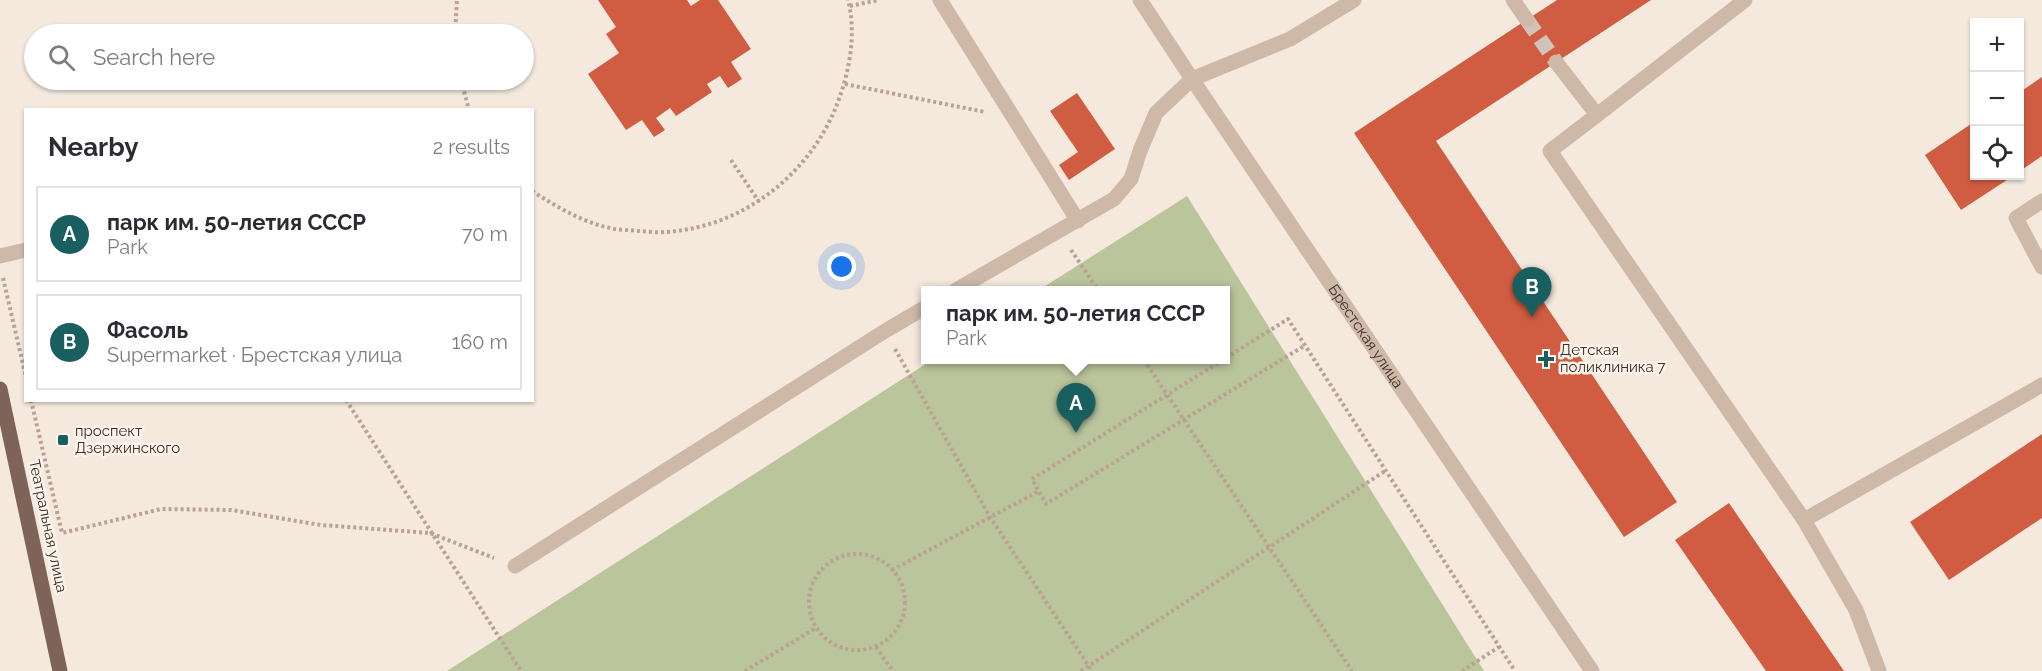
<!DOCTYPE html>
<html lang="en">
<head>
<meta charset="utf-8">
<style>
	body { margin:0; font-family:Raleway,sans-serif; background:#f2f2f3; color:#2b2b33 }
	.controls { position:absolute; right:18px; top:18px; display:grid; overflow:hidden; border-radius:0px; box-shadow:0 2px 4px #0004 }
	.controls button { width:54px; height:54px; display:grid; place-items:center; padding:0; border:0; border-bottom:2px solid #e1e1e2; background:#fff; color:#2b2b33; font:30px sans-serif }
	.you { position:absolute; left:842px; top:267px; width:21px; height:21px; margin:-15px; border:4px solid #fff; border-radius:50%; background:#1a73e8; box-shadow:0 0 0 9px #1a73e833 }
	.badge { display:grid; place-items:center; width:39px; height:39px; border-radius:50%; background:#1a5f60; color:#fff; font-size:20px; font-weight:700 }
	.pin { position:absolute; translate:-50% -50px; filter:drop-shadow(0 2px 3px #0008) }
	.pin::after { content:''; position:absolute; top:32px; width:21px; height:18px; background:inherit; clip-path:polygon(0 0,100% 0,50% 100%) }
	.popup { position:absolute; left:921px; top:286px; width:309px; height:78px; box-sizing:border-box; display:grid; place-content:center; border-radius:0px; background:#fff; filter:drop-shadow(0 2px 4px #0005); font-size:20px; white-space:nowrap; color:#7c7c81 }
	.popup b { font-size:22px; color:#2b2b33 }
	.popup::after { content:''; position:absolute; left:50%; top:100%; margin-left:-12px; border:12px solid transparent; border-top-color:#fff }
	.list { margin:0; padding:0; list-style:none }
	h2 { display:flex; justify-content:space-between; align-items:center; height:78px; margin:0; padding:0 24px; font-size:26px }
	h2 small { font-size:20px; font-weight:400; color:#7c7c81 }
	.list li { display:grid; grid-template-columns:39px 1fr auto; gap:18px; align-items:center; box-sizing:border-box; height:96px; margin:0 12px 12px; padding:0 12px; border:2px solid #e1e1e2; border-radius:0px }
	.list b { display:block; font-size:22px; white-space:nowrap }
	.list p { margin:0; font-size:20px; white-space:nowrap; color:#7c7c81 }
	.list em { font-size:20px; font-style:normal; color:#7c7c81 }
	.icon { flex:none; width:33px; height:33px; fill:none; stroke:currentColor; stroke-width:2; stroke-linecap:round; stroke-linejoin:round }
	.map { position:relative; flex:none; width:2042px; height:671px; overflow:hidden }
	.search { position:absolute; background:#fff; box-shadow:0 2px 4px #0004; left:24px; top:24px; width:510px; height:66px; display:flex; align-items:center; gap:15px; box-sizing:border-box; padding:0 21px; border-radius:33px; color:#7c7c81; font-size:22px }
	.panel { position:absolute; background:#fff; box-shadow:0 2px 4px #0004; left:24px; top:108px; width:510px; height:294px; border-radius:0px }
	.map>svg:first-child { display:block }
</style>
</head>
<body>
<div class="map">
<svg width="2042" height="671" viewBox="0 0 2042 671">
	<rect width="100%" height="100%" fill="#f5e9de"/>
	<path fill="#bac59c" d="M1187,196L1484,671H447L932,360H1226V290H1039Z"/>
	<g fill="#d05d41">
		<path d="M598,0H687L691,6L700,0H718L751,49L731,62L742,79L728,88L720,76L707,84L712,92L676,116L670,108L656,118L665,130L654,137L642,120L626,130L588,74L619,53L606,34L616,27Z"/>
		<path d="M1557,0H1651L1436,141L1677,502L1624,537L1354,133Z"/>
		<path d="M2042,77V156L2020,171V92Z"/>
		<path d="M1077,93L1115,149L1069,180L1059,165L1078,152L1050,111Z"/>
		<path d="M1974,122V176H2013L1961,210L1925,155Z"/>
		<path d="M2042,434V518L1949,580L1910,522Z"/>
		<path d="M1729,503L1844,671H1766L1675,540Z"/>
	</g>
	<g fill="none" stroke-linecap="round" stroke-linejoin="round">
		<path stroke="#d0c4ba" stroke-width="15" stroke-dasharray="15 8" stroke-linecap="butt" d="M1527,20L1556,62"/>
		<g stroke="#baa292" stroke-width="4" stroke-dasharray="3 3" stroke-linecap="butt">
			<path d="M850,6L879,0"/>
			<path d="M455,34L457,0"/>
			<path d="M461,80L469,110"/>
			<path d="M845,84L985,112"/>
			<path d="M731,160L759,202"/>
			<path d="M532,191C559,208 583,223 615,229C622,230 630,230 638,231C646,231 656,233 665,232C741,228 808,176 836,107C849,74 857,35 848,0"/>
			<path d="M1071,250L1098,290"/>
			<path d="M3,278L26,377"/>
			<path d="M895,349L990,517L1092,671"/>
			<path d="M1226,358L1288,319L1515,671"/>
			<path d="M1144,360L1352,671"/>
			<path d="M1223,360L1032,479L1046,504L1304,346"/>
			<path d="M31,400L62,533L161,509L231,510L321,525L430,533L494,558"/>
			<path d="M346,400L521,671"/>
			<circle cx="857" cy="602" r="48"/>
			<path d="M892,570L1039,491"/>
			<path d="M876,647L893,671"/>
			<path d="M745,671L816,628"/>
			<path d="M1081,671L1385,471"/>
			<path d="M1462,671L1499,647"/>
		</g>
		<g stroke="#ceb8a8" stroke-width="15">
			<path d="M940,0L1078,221"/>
			<path id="s1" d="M1140,0L1192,79L1592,671"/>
			<path d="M1513,0L1527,20"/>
			<path d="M1556,62L1597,115L1550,151L1804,520"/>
			<path d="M1597,115L1745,0"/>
			<path d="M2042,201L2016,218L2042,267"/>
			<path d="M0,256L26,250"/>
			<path d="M956,290L1114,199L1131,179L1140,151L1156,113L1192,79L1290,39L1354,0"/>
			<path d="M515,566L885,331L926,307"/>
			<path d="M1879,671L1856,610L1804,520L2042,385"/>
		</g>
		<path stroke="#7e6359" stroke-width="15" d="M0,389L60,671"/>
	</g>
	<g fill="#1a5f60" stroke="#fcf3eb" stroke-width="2">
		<path d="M1543 350h6v6h6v6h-6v6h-6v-6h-6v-6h6z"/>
		<rect x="57" y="434" width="12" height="12" rx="3"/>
	</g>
	<g text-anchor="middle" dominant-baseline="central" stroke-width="5" stroke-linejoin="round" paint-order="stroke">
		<g font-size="15" fill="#3b2e29" stroke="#fcf3eb">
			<text stroke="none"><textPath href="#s1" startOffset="405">Брестская улица</textPath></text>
			<text transform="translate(48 526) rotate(78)">Театральная улица</text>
		</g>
		<g font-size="15" fill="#3b2e29" stroke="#fcf3eb" text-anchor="start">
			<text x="1560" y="350">Детская<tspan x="1560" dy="17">поликлиника 7</tspan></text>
			<text x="75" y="431">проспект<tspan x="75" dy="17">Дзержинского</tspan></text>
		</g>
	</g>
</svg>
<div class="controls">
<button>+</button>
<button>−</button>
<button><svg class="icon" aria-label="locate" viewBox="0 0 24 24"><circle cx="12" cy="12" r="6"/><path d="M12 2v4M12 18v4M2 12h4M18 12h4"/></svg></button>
</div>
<div class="you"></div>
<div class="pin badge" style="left:1076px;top:433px">A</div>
<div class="popup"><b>парк им. 50-летия СССР</b>Park</div>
<div class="pin badge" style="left:1532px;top:317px">B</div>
<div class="search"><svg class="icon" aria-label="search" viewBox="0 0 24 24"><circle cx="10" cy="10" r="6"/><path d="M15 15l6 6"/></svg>Search here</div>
<section class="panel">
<h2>Nearby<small>2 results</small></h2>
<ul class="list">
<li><span class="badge">A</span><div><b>парк им. 50-летия СССР</b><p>Park</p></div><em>70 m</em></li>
<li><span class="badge">B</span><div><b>Фасоль</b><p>Supermarket · Брестская улица</p></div><em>160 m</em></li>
</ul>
</section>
</div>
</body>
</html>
